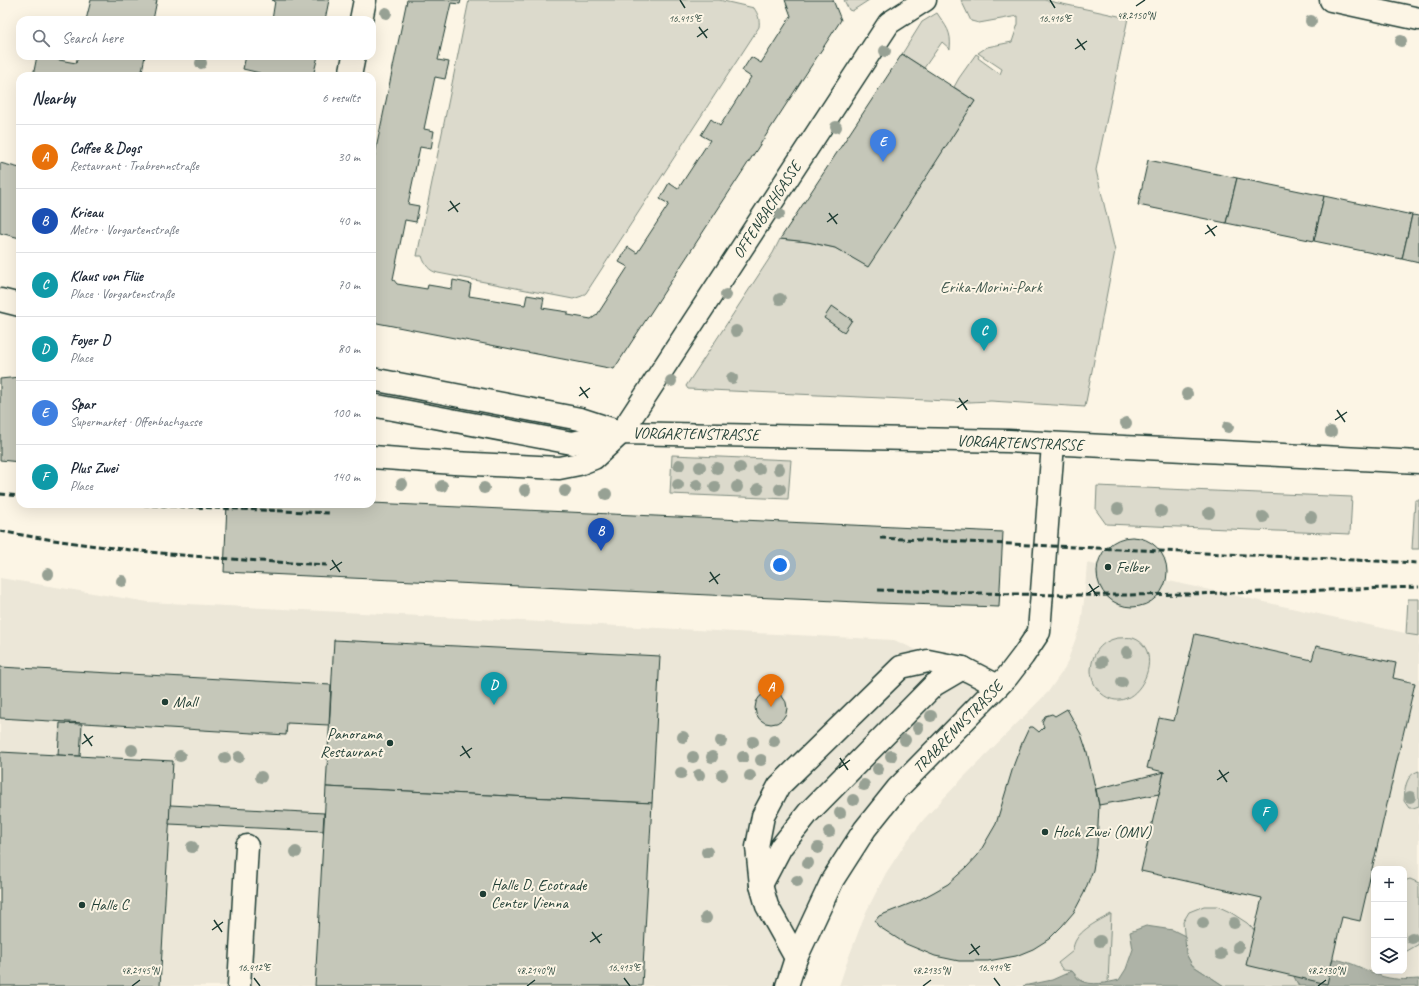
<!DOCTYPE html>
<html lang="en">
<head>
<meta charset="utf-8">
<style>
	body { margin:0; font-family:Caveat,sans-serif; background:#f2f2f3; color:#1f2937 }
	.controls { position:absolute; right:12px; bottom:12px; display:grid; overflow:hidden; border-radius:8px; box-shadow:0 4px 16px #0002 }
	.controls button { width:36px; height:36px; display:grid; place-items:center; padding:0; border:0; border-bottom:1px solid #e0e1e3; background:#fff; color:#1f2937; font:20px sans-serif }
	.you { position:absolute; left:780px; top:565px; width:14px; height:14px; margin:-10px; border:3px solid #fff; border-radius:50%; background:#1a73e8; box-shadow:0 0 0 6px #1a73e833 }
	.badge { display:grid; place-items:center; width:26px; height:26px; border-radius:50%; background:#b45309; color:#fff; font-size:13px; font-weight:700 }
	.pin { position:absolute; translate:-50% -33px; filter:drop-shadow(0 1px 2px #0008) }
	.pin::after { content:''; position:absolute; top:21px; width:14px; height:12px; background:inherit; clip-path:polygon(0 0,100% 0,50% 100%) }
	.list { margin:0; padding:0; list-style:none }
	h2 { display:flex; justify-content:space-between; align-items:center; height:52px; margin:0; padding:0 16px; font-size:17px }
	h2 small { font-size:13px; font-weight:400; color:#747a83 }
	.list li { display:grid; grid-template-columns:26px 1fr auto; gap:12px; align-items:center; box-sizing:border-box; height:64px; padding:0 16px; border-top:1px solid #e0e1e3 }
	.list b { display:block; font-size:15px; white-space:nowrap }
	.list p { margin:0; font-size:13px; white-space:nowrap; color:#747a83 }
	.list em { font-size:13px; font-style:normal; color:#747a83 }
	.icon { flex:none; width:22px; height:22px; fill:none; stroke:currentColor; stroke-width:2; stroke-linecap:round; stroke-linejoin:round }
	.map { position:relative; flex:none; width:1419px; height:986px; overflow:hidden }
	.search { position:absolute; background:#fff; box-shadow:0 4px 16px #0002; left:16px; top:16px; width:360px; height:44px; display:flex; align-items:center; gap:10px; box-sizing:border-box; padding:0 14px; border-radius:12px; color:#747a83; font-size:15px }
	.panel { position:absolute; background:#fff; box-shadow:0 4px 16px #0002; left:16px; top:72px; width:360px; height:436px; border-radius:12px }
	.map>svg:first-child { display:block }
</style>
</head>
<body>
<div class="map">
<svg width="1419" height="986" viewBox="0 0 1419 986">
	<rect width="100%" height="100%" fill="#fcf5e5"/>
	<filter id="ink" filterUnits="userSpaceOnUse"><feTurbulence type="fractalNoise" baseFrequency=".025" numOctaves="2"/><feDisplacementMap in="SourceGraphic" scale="8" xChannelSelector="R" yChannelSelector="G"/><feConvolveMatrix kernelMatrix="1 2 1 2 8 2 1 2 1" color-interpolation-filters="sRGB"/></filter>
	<g filter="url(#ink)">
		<g fill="#ece7d8" fill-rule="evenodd">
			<path d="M1087,563L1419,636V986H839L848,959L866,912L886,873L907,841L924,819L961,780L1048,692L1065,668L1081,624L1084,601ZM1374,869H1404V971H1374Z"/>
			<path d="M0,578L148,602L894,640L998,686L865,829L787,986H0Z"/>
		</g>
		<g fill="#dcdacc" stroke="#7e8c80">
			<path d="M469,0H719L754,8C758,14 760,19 759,27L586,293L582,296L573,299L438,273C429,271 425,265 422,256H417Z"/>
			<path d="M844,0H869L852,11L849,10Z"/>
			<path d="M961,0H1044L1128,18L1096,170L1115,251L1085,407L991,401L969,402L688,389L686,386L773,253L780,239L808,242L835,248L868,266L975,101L954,87L959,78L976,54L979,56L978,58L1000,74L1002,69L978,53L987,47L1012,42L1018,24V16L979,23L971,21Z"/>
			<path d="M937,13C946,27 952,31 950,49L942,42L924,68L902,54L922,22Z"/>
			<path d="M672,455L791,460L788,499L670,494Z"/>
			<path d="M1097,486L1352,497L1350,534L1106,524L1096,510Z"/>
			<path d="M1415,500H1419V549H1412Z"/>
			<path d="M1408,599H1419V636L1406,634Z"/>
			<path d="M1118,638C1123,638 1129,637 1133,638C1169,650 1136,721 1102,694C1095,688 1091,679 1091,670C1092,653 1101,641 1118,638Z"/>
			<path d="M1419,771V806L1413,808H1409L1404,801C1405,789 1405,775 1419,771Z"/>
			<path d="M1410,879L1419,883V944L1407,951H1404V881Z"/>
			<path d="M1204,906H1217L1230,912L1247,923L1288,965L1299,986H1224L1192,965L1186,954L1183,922L1189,912Z"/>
			<path d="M1111,914L1108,983C1091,986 1083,985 1072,971L1063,970L1058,963L1073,951C1073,932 1097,922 1111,914Z"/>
		</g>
		<g fill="#aeb3a7" stroke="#758479">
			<path d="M1146,926L1173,930L1185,936L1186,954L1192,965L1224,986H1023L1052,980L1072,971C1075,974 1077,979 1081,981C1092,986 1107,983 1119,980L1126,969L1133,949L1130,932Z"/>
			<path d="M1334,959C1352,962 1362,969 1378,975C1392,980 1405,980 1419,979V986H1299L1288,965L1314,960Z"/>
		</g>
		<g fill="#c5c7b9" stroke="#1f3d34">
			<path d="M91,0H157L153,20H86Z"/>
			<path d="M272,0H329L325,20H272L275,1Z"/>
			<path d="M407,0H461L460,4L451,3L438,60L449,62L445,79L435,77L424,129L434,131L431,149L420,147L408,204L419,206L418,211L416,222L405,220L393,279L397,284L427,289L428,285L452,289L453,280L471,284L469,296L525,305L527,295L544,298L542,308L568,312V315L591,319L597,315L628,267L619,262L628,247L637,253L669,204L660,199L669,183L678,189L710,140L701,135L711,119L720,126L751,77L742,71L751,57L761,63L791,16L785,0H833L841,20L614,369L372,322V168Z"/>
			<path d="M902,54L975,101L882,246L868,267L835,248L808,242L780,239Z"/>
			<path d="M37,56L76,63L78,56H145L141,76H33Z"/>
			<path d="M246,56H318L313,76H259L260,73L243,69Z"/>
			<path d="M1148,160L1237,178L1226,223L1138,205Z"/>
			<path d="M0,163L20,168V238L0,233Z"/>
			<path d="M1237,178L1324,196L1314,241L1226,223Z"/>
			<path d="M1324,196L1412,215L1402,259L1314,241Z"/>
			<path d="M1412,215L1419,216V263L1402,259Z"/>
			<path d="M832,306L852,320L844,332L824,318Z"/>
			<path d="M20,377V462L0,460V379Z"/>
			<path d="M372,503L1003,532L999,607L878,603L224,572L227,504H372Z"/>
			<circle cx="1132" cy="572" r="35"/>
			<path d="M1195,634L1312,660L1316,646L1396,663L1393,678L1415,683L1360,921L1342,917L1327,984L1246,965L1262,898L1141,871L1164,772L1147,768L1159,718L1174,721Z"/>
			<path d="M334,640L660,656L652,803L326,787Z"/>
			<path d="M0,667L331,685L329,725L287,723L286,735L0,718Z"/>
			<circle cx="771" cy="708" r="16"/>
			<path d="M1067,709L1081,734L1087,752L1099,805L1097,845L1093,870L1084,893L1074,912L1062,926L1049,939L1033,949L1016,956L988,961H959L935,956L906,944L878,926L875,921L879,916L919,900L934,892L948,884L967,867L978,855L996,824L1014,764L1022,743L1028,730L1030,727H1033L1039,732L1044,727L1042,722L1045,716L1052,714L1055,716Z"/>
			<path d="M60,723L82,724L80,756L58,755Z"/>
			<path d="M0,752L173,761L160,986H0Z"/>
			<path d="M1164,772L1159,794L1099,805L1096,789Z"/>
			<path d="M326,787L652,803L642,986H315Z"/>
			<path d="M170,805L324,813L323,831L169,824Z"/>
		</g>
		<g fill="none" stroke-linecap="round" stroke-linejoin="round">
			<g stroke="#1f3d34" stroke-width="25">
				<g id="minor">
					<path d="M1331,0L1419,19"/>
					<path d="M361,20L365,0"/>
					<path d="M350,76L354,56"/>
					<path d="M0,300L20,305"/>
					<path d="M372,379L580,419L620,432"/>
					<path d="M372,405L572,443L621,433L1008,441L1419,462"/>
					<path d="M372,457L454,463L559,468L579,464L594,458L621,433L889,23L925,0"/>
					<path d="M761,885L781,847L808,813L934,685L963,668"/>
					<path d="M796,958L767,906L761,885L757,847L763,816L779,786L901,667L928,661L963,668L998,686"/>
					<path d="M239,986L247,846"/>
					<path d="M787,986L796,958L833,879L865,829L897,789L1007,677L1023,656L1039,632L1053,444"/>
				</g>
			</g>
			<use href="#minor" stroke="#fcf5e5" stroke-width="22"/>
			<g stroke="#1f3d34" stroke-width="3" stroke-dasharray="6 3" stroke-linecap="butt">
				<path d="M0,494L20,496"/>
				<path d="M125,504L329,513"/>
				<path d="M0,531C108,551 217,559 327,565"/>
				<path d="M880,538L1419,563"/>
				<path d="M878,590C960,592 1042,596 1123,595C1222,594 1320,590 1419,587"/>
			</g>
		</g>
		<g fill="#97a194">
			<circle cx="386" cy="13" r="6"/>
			<circle cx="1311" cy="21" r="6"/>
			<circle cx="1401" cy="41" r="6"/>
			<circle cx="885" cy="51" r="6"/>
			<circle cx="201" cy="63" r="6"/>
			<circle cx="836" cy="127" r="6"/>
			<circle cx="779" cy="214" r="6"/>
			<circle cx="726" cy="295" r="6"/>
			<circle cx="780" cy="299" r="6"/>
			<circle cx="736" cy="331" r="6"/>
			<circle cx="732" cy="378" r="6"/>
			<circle cx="671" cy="381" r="6"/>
			<circle cx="1187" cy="394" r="6"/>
			<circle cx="1126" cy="423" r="6"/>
			<circle cx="1228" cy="427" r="6"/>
			<circle cx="1331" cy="432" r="6"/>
			<circle cx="679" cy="465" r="6"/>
			<circle cx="700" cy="467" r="6"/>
			<circle cx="717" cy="468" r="6"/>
			<circle cx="740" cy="468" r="6"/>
			<circle cx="759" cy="469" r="6"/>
			<circle cx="779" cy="469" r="6"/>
			<circle cx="402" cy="484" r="6"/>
			<circle cx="678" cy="485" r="6"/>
			<circle cx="697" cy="485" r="6"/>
			<circle cx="442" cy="486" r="6"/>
			<circle cx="715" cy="487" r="6"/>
			<circle cx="737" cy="487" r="6"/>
			<circle cx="484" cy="488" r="6"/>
			<circle cx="758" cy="489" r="6"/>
			<circle cx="780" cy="489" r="6"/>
			<circle cx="525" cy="490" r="6"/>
			<circle cx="565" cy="491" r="6"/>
			<circle cx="606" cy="494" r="6"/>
			<circle cx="1118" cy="509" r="6"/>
			<circle cx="1161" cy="511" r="6"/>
			<circle cx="1209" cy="513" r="6"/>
			<circle cx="1263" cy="517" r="6"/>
			<circle cx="1311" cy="517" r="6"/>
			<circle cx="48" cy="574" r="6"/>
			<circle cx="122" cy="581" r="6"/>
			<circle cx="1127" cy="652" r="6"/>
			<circle cx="1102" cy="662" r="6"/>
			<circle cx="1122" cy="682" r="6"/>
			<circle cx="931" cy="716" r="6"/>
			<circle cx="918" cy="728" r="6"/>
			<circle cx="683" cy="737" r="6"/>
			<circle cx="905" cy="740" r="6"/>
			<circle cx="721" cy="741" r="6"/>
			<circle cx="774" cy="741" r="6"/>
			<circle cx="753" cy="742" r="6"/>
			<circle cx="132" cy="750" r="6"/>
			<circle cx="180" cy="756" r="6"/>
			<circle cx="891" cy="756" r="6"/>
			<circle cx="239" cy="757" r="6"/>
			<circle cx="693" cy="757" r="6"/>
			<circle cx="712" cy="757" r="6"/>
			<circle cx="743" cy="757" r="6"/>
			<circle cx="225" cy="758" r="6"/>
			<circle cx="761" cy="760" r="6"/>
			<circle cx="878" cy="769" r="6"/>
			<circle cx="681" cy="773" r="6"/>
			<circle cx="699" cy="775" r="6"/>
			<circle cx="722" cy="775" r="6"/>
			<circle cx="750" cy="776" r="6"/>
			<circle cx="261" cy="777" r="6"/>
			<circle cx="864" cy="785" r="6"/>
			<circle cx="1410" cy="797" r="6"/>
			<circle cx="853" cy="800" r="6"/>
			<circle cx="840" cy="813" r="6"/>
			<circle cx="829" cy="832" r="6"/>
			<circle cx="192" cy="847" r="6"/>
			<circle cx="818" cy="848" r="6"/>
			<circle cx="296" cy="852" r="6"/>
			<circle cx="707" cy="852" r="6"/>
			<circle cx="808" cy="863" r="6"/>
			<circle cx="797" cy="881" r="6"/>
			<circle cx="706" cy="918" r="6"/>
			<circle cx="1203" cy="923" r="6"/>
			<circle cx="1234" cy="923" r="6"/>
			<circle cx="1412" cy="938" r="6"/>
			<circle cx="1100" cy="941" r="6"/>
			<circle cx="1238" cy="947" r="6"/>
			<circle cx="1221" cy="954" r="6"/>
		</g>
	</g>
	<path fill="none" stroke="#1f3d34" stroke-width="1.5" d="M680,0L685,8M1050,0L1055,8M1136,6L1145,0M699,27L707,38M697,37L708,29M1077,39L1085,50M1075,49L1087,41M450,201L458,212M448,211L460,203M829,213L837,224M827,222L838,214M1207,225L1215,236M1205,234L1217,226M580,387L588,398M579,396L590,388M959,398L967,410M957,408L968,400M1337,410L1345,422M1335,420L1347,412M332,560L340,572M330,570L342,562M710,572L718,584M709,582L720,574M1089,584L1097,596M1087,594L1099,586M84,734L92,746M82,744L93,736M462,746L470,758M460,756L472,748M840,758L848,770M839,768L850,760M1219,770L1227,782M1217,780L1229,772M214,920L222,932M212,930L223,922M592,932L600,943M590,942L602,934M971,944L979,955M969,954L980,946M254,978L260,986M624,978L630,986M994,978L1000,986M132,986L140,980M527,986L535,980M923,986L931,980M1318,986L1326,980"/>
	<g fill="#1f3d34" stroke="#fcf5e5" stroke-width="1.5">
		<circle cx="1108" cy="567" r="4"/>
		<circle cx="165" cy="702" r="4"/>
		<circle cx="390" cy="743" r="4"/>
		<circle cx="1045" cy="832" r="4"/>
		<circle cx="483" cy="894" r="4"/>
		<circle cx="82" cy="905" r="4"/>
	</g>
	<g text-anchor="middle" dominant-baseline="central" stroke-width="4" stroke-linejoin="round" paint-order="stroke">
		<g font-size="16" fill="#1f3d34" stroke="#fcf5e5">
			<text transform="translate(767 210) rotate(-57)">OFFENBACHGASSE</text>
			<text transform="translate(696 434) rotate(1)">VORGARTENSTRASSE</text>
			<text transform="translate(1020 443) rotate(2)">VORGARTENSTRASSE</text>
			<text transform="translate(958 727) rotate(-46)">TRABRENNSTRASSE</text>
		</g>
		<g font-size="16" fill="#455c52" stroke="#fcf5e5">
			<text x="991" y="287">Erika-Morini-Park</text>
		</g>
		<g font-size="16" fill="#1f3d34" stroke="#fcf5e5" text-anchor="start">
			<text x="1116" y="567">Felber</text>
			<text x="173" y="702">Mall</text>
			<text x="382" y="734" text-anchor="end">Panorama<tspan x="382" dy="18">Restaurant</tspan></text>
			<text x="1053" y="832">Hoch Zwei (OMV)</text>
			<text x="491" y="885">Halle D, Ecotrade<tspan x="491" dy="18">Center Vienna</tspan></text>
			<text x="90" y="905">Halle C</text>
		</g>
	</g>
	<g font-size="10" text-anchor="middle" fill="#1f3d34" stroke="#fcf5e5" stroke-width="4" stroke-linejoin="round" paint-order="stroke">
		<text x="1136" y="19">48.2150°N</text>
		<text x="685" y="22">16.415°E</text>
		<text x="1055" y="22">16.416°E</text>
		<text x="254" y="971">16.412°E</text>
		<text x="624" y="971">16.413°E</text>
		<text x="994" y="971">16.414°E</text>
		<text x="140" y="974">48.2145°N</text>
		<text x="535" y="974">48.2140°N</text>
		<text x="931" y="974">48.2135°N</text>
		<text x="1326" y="974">48.2130°N</text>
	</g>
</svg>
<div class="controls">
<button>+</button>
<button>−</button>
<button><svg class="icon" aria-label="layers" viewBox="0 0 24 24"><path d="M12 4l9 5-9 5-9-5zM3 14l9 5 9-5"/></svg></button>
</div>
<div class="you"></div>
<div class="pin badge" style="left:771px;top:707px;background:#e8710a">A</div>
<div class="pin badge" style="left:601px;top:551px;background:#1a4fb4">B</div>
<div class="pin badge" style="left:984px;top:351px;background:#0f9aa8">C</div>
<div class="pin badge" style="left:494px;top:705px;background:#0f9aa8">D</div>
<div class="pin badge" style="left:883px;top:162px;background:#3f7fe0">E</div>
<div class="pin badge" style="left:1265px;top:832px;background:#0f9aa8">F</div>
<div class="search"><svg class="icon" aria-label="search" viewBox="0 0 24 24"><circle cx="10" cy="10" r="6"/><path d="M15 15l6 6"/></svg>Search here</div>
<section class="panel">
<h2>Nearby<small>6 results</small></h2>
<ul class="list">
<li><span class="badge" style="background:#e8710a">A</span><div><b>Coffee &amp; Dogs</b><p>Restaurant · Trabrennstraße</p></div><em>30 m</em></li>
<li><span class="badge" style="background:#1a4fb4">B</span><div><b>Krieau</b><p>Metro · Vorgartenstraße</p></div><em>40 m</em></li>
<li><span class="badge" style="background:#0f9aa8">C</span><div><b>Klaus von Flüe</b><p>Place · Vorgartenstraße</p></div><em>70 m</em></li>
<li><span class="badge" style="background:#0f9aa8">D</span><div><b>Foyer D</b><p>Place</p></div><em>80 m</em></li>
<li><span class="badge" style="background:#3f7fe0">E</span><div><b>Spar</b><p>Supermarket · Offenbachgasse</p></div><em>100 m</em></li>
<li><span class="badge" style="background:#0f9aa8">F</span><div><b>Plus Zwei</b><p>Place</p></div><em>140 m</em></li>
</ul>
</section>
</div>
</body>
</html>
